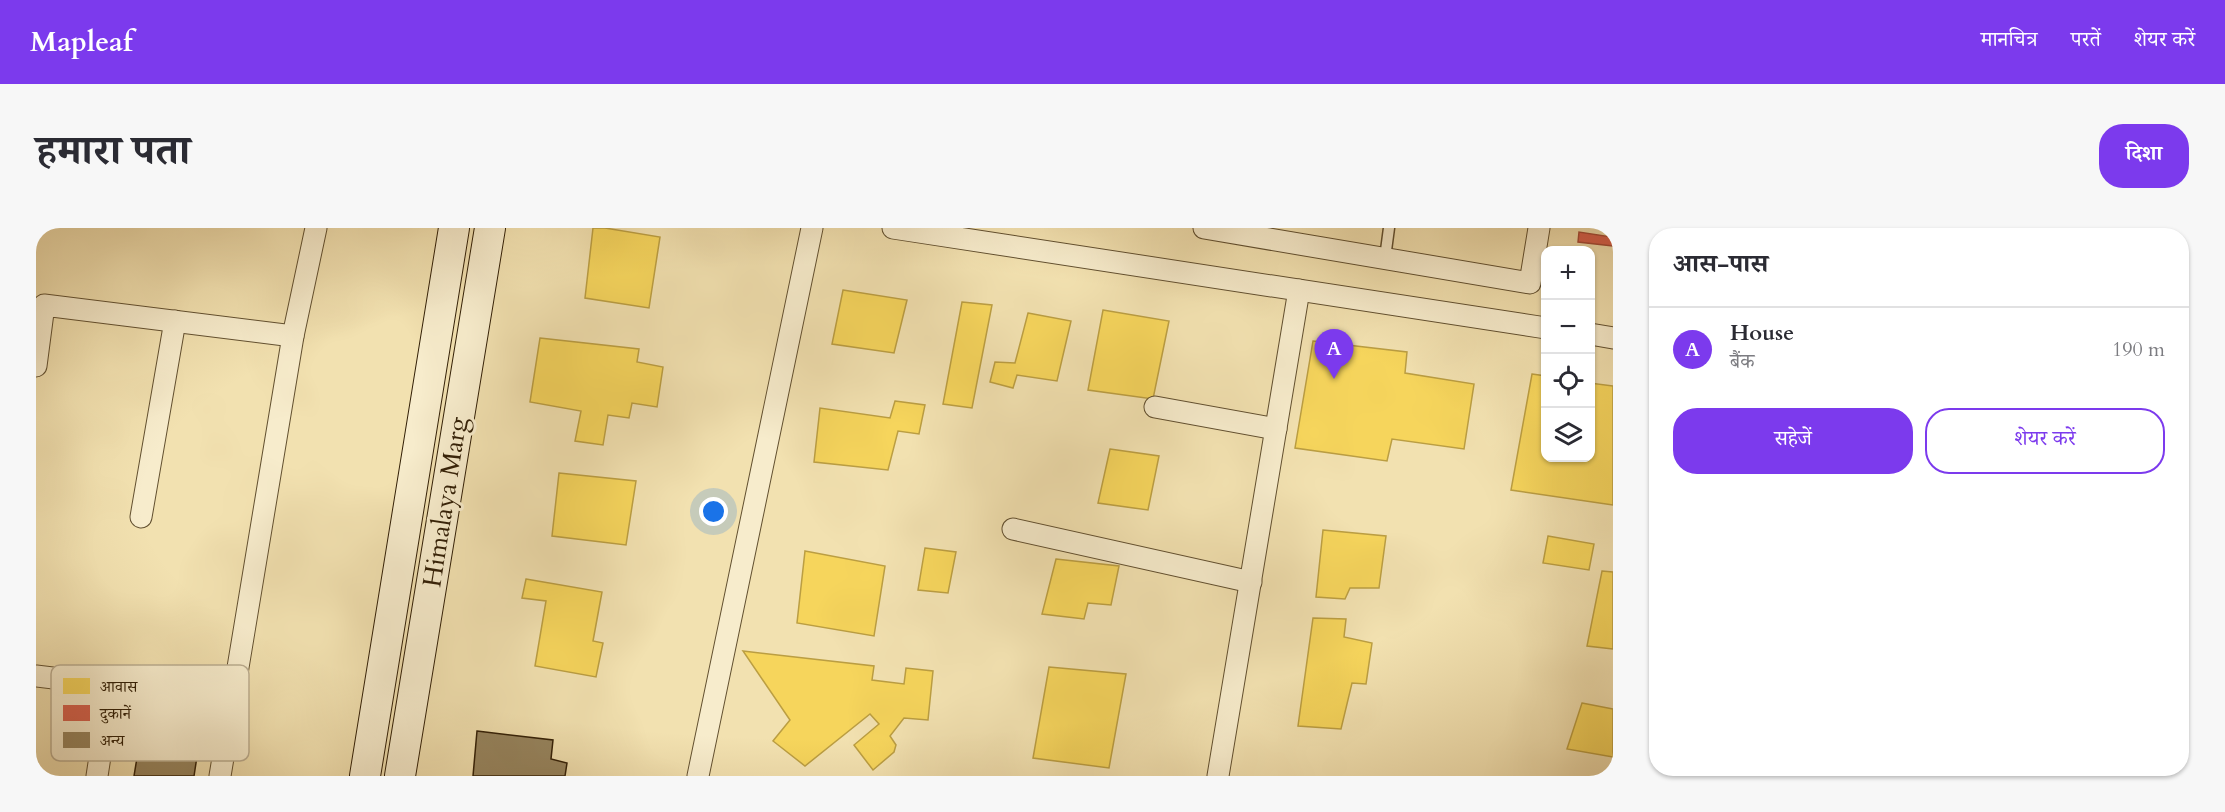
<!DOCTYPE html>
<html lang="hi">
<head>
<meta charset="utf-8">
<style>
	body { margin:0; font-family:Cardo,"Noto Serif Devanagari",serif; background:#f7f7f7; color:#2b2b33 }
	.controls { position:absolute; right:18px; top:18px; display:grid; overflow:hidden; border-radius:12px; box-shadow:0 2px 4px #0004 }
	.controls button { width:54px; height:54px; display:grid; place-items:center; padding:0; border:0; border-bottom:2px solid #e1e1e2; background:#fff; color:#2b2b33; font:30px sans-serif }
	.you { position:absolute; left:678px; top:284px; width:21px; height:21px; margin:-15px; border:4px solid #fff; border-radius:50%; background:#1a73e8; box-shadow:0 0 0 9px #1a73e833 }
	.badge { display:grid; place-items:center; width:39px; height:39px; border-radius:50%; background:#7c3aed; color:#fff; font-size:20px; font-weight:700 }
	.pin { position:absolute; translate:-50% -50px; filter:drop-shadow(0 2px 3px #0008) }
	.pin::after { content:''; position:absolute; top:32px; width:21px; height:18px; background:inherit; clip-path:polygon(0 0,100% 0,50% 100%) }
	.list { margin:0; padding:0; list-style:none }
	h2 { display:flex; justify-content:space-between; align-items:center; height:78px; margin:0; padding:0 24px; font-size:26px }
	h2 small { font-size:20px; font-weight:400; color:#7c7c81 }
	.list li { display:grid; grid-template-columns:39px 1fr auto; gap:18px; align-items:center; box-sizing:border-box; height:84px; padding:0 24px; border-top:2px solid #e1e1e2 }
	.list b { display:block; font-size:22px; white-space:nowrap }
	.list p { margin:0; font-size:20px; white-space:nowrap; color:#7c7c81 }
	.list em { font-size:20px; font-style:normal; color:#7c7c81 }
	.actions { display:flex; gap:12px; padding:18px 24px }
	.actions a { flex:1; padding:14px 0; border:2px solid #7c3aed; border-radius:24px; text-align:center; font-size:21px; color:#7c3aed }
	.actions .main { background:#7c3aed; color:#fff }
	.icon { flex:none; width:33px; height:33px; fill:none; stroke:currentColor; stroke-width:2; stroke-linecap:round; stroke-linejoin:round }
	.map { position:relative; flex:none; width:1577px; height:548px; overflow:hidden; border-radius:24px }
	header { display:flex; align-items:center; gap:36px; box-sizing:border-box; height:84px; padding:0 30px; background:#7c3aed; color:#fff }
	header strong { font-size:28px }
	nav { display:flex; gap:33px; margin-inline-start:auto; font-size:21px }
	.intro { display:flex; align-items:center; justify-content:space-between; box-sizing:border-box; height:144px; padding:0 36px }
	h1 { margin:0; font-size:42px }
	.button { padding:15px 27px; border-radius:24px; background:#7c3aed; color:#fff; font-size:21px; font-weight:700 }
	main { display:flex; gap:36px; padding:0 36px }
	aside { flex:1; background:#fff; border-radius:24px; box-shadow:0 2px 4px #0004 }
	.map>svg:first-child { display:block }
</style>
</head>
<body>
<header>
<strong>Mapleaf</strong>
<nav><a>मानचित्र</a><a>परतें</a><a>शेयर करें</a></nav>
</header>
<div class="intro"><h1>हमारा पता</h1><a class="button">दिशा</a></div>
<main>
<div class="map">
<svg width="1577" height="548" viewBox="0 0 1577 548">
	<rect width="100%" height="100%" fill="#f2e1b0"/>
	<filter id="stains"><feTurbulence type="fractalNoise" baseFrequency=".00333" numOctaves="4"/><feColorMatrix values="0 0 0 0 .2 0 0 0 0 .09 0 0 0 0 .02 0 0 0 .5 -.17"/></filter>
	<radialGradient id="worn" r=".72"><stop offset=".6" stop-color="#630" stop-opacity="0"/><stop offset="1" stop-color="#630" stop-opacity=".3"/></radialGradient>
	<g fill="#f6d55c" stroke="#bb9e42" stroke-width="1.5">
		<path d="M557,0H569L624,9L613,80L549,70Z"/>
		<path d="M807,62L871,72L858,125L796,116Z"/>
		<path d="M926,74L956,77L936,180L907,176Z"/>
		<path d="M1067,82L1133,93L1117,171L1052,162Z"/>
		<path d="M992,85L1035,93L1021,153L981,147L977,160L954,154L959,134L979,135Z"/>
		<path d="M504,110L603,121L601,134L627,139L621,179L596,175L593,190L572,187L567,217L539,213L545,183L494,174Z"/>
		<path d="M1277,113L1371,124L1369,145L1438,156L1428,221L1356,211L1351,233L1259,220Z"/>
		<path d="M1496,146L1510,148V230H1554V155L1577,158V277L1475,262Z"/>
		<path d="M859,173L889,177L883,206L862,203L852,242L778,234L784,180L854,190Z"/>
		<path d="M1074,221L1123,228L1112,282L1062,275Z"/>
		<path d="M523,245L600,253L590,317L516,308Z"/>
		<path d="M1287,302L1350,308L1343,360H1314L1309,371L1280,369Z"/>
		<path d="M1512,308L1558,316L1553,342L1507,335Z"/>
		<path d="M889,320L920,324L912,365L882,362Z"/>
		<path d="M769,323L849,338L838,408L761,395Z"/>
		<path d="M1020,331L1083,338L1075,377L1052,375L1048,391L1006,386Z"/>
		<path d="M1566,343L1577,344V421L1551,418Z"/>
		<path d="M490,351L566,364L557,413L567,415L560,449L499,438L510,373L486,370Z"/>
		<path d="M1277,390L1310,391L1308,409L1336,415L1330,456L1316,455L1305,501L1262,498Z"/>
		<path d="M707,423L838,438L836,452L868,456L870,440L897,443L892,492L868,490L854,508L860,517L858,524L837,542L818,517L843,496L834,486L769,538L737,513L754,492Z"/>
		<path d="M1013,439L1090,446L1073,540L997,530Z"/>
		<path d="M1546,475L1577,481V529L1531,521Z"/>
	</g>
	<path fill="#d6604d" stroke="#a54c38" stroke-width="1.5" d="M1577,0V18L1542,14L1543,4L1575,9Z"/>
	<g fill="#96845e" stroke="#321f06" stroke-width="1.5">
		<path d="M108,487L166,496L158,548H98Z"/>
		<path d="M441,503L517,512L515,531L531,535L529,548H437Z"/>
	</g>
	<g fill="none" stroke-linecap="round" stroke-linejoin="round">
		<g stroke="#625030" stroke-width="13">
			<path id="service" d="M1349,30L1353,0"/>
		</g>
		<g stroke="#625030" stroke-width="23">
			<g id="minor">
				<path d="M857,0L1510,100"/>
				<path d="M1168,0L1494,55L1503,0"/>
				<path d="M1554,106L1577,110"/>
				<path d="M0,138L8,77L257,108"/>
				<path d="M1119,179L1240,201"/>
				<path d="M105,289L139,93"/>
				<path d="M977,301L1215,354"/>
				<path d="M0,448L197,472"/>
				<path d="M61,548L75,457"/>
				<path d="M184,548L257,108L280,0"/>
				<path d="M662,548L776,0"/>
				<path d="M1182,548L1263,62"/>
			</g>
		</g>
		<g stroke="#321f06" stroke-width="32">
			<g id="secondary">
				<path d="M329,548L418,0"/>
				<path d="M364,548L454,0"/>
			</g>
		</g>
		<use href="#service" stroke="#f7eccc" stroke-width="10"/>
		<use href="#minor" stroke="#f7eccc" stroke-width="21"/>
		<use href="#secondary" stroke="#f7eccc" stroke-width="30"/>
	</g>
	<g text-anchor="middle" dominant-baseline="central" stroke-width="6" stroke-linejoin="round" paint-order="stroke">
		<g font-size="26" fill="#321f06" stroke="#f7eccc">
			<text transform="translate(409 274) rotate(-81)">Himalaya Marg</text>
		</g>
	</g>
	<rect x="15" y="437" width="198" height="96" rx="9" fill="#f7eccc" stroke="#bcae91" stroke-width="1.5"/>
	<rect x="27" y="450" width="27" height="16" fill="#f6d55c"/>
	<rect x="27" y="477" width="27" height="16" fill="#d6604d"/>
	<rect x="27" y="504" width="27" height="16" fill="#96845e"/>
	<g font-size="16" fill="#321f06">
		<text x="64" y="464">आवास</text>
		<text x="64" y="491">दुकानें</text>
		<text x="64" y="518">अन्य</text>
	</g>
	<rect width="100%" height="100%" filter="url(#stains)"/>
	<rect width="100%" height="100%" fill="url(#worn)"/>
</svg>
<div class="controls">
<button>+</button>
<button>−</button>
<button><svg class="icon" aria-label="locate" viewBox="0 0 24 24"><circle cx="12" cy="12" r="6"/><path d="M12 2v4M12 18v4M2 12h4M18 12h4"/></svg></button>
<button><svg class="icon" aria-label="layers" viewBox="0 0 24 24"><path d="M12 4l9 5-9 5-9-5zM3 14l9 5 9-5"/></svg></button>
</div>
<div class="you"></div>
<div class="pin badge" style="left:1298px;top:151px">A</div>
</div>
<aside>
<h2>आस-पास<small></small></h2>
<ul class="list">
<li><span class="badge">A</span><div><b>House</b><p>बैंक</p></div><em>190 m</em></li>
</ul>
<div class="actions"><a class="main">सहेजें</a><a>शेयर करें</a></div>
</aside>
</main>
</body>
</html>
